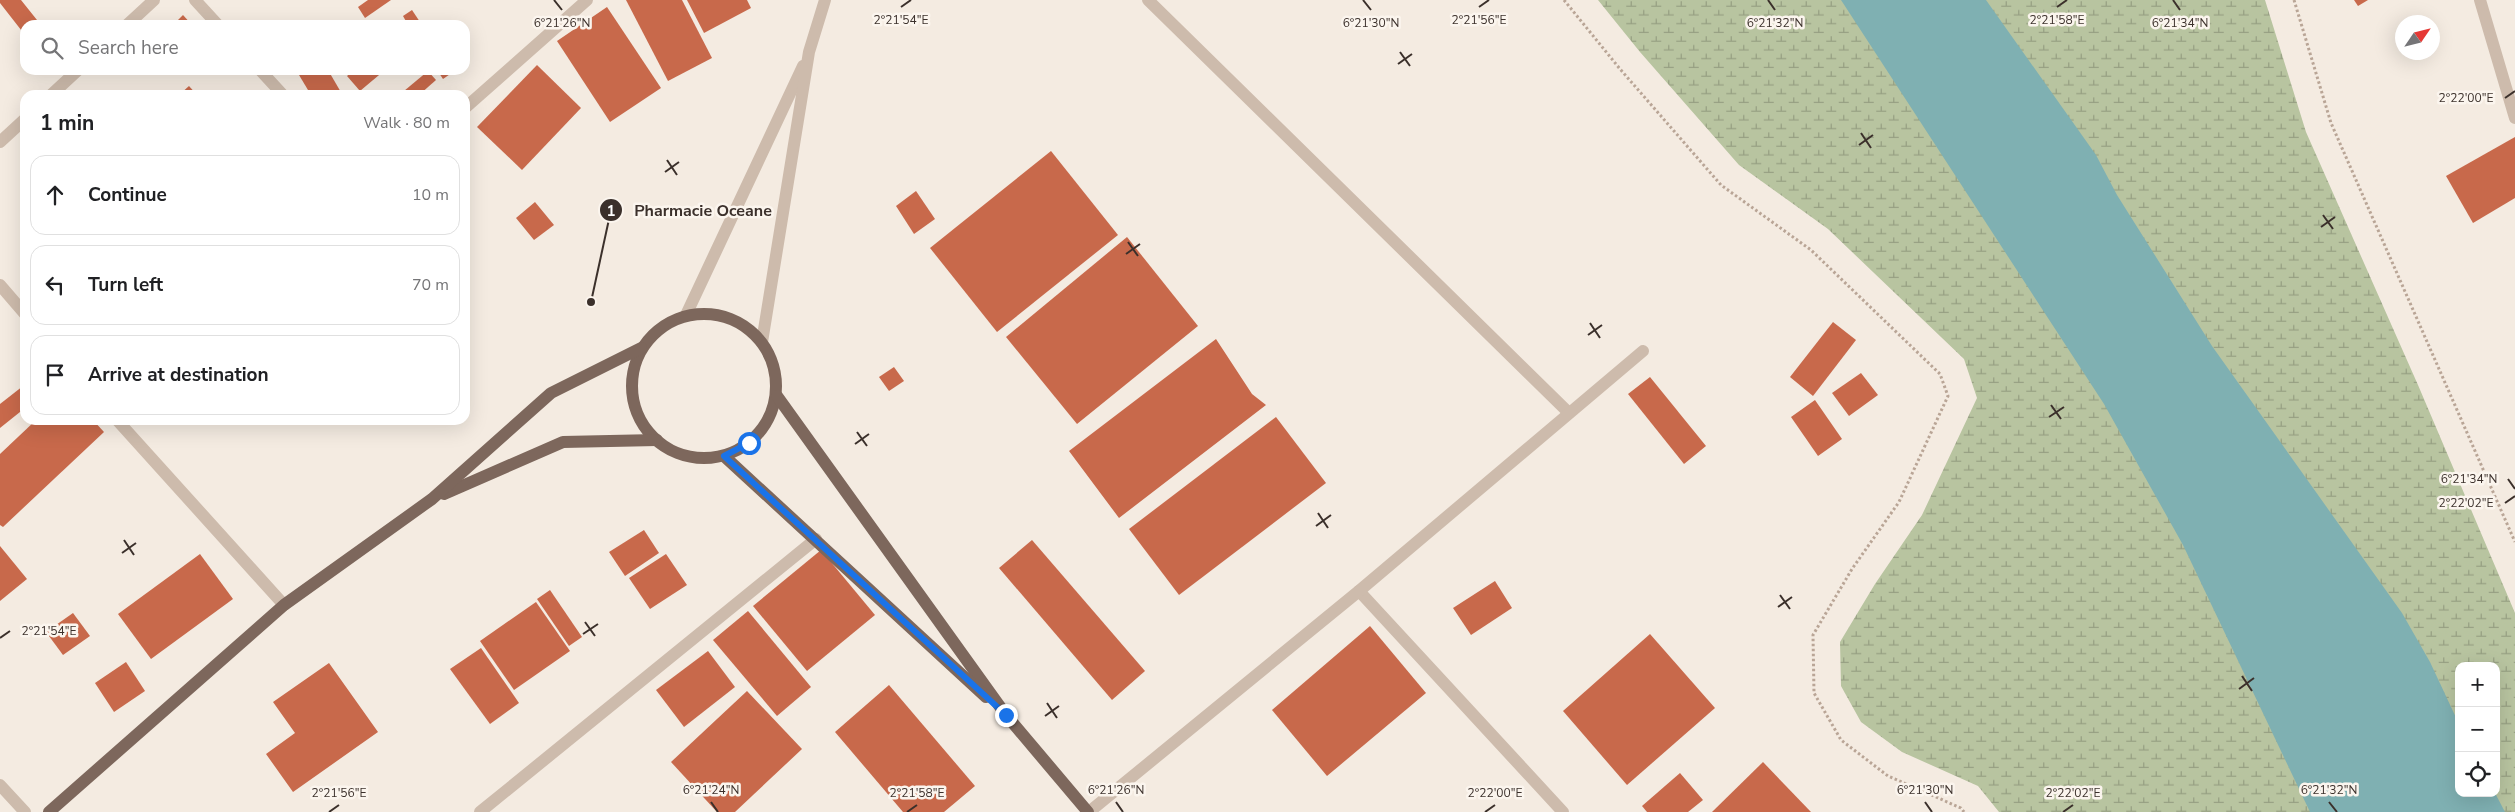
<!DOCTYPE html>
<html lang="en">
<head>
<meta charset="utf-8">
<style>
	body { margin:0; font-family:"Nunito Sans",sans-serif; background:#f2f2f2; color:#202124 }
	.controls { position:absolute; right:15px; bottom:15px; display:grid; overflow:hidden; border-radius:10px; box-shadow:0 5px 20px #0002 }
	.controls button { width:45px; height:45px; display:grid; place-items:center; padding:0; border:0; border-bottom:1px solid #e0e0e0; background:#fff; color:#202124; font:25px sans-serif }
	.compass { position:absolute; left:2395px; top:15px; width:45px; height:45px; border-radius:50%; background:#fff; box-shadow:0 5px 20px #0002; rotate:55deg }
	.stop { position:absolute; width:15px; height:15px; margin:-11px; border:4px solid #1a73e8; border-radius:50%; background:#fff }
	.stop.end { background:#1a73e8; border-color:#fff; box-shadow:0 1px 5px #0008 }
	.list { margin:0; padding:0; list-style:none }
	h2 { display:flex; justify-content:space-between; align-items:center; height:65px; margin:0; padding:0 20px; font-size:21px }
	h2 small { font-size:16px; font-weight:400; color:#757577 }
	.list li { display:grid; grid-template-columns:32px 1fr auto; gap:15px; align-items:center; box-sizing:border-box; height:80px; margin:0 10px 10px; padding:0 10px; border:1px solid #e0e0e0; border-radius:15px }
	.list b { display:block; font-size:19px; white-space:nowrap }
	.list em { font-size:16px; font-style:normal; color:#757577 }
	.icon { flex:none; width:28px; height:28px; fill:none; stroke:currentColor; stroke-width:2; stroke-linecap:round; stroke-linejoin:round }
	.map { position:relative; flex:none; width:2515px; height:812px; overflow:hidden }
	.search { position:absolute; background:#fff; box-shadow:0 5px 20px #0002; left:20px; top:20px; width:450px; height:55px; display:flex; align-items:center; gap:12px; box-sizing:border-box; padding:0 18px; border-radius:15px; color:#757577; font-size:19px }
	.panel { position:absolute; background:#fff; box-shadow:0 5px 20px #0002; left:20px; top:90px; width:450px; height:335px; border-radius:15px }
	.map>svg:first-child { display:block }
</style>
</head>
<body>
<div class="map">
<svg width="2515" height="812" viewBox="0 0 2515 812">
	<defs>
		<pattern id="wetland-marsh" width="20" height="14" patternUnits="userSpaceOnUse" patternTransform="scale(1.25)"><rect width="20" height="14" fill="#b8c4a0"/><path d="M1 5h8M5 5V1M11 12h8M15 12V8" fill="none" stroke="#97a083"/></pattern>
	</defs>
	<rect width="100%" height="100%" fill="#f4ebe1"/>
	<path fill="url(#wetland-marsh)" fill-rule="evenodd" d="M1598,0H2265L2306,132L2418,385L2515,613V812H1999L1978,786L1902,752L1861,722L1841,686L1840,642L1875,584L1922,515L1977,398L1964,359L1828,229L1739,165L1640,52ZM2459,666H2496V793H2459Z"/>
	<path fill="#7fb0b2" d="M1841,0H1986L2096,155L2117,195L2212,346L2402,613L2430,662L2459,724V793H2495L2505,812H2310L2183,545L2104,404Z"/>
	<g fill="#c8694b">
		<path d="M0,0H21L41,25H25V35L0,3Z"/>
		<path d="M368,0H391L365,18L358,7Z"/>
		<path d="M626,0H682L712,58L668,81Z"/>
		<path d="M687,0H747L751,8L704,33Z"/>
		<path d="M2354,0H2368L2358,6Z"/>
		<path d="M607,7L661,88L610,122L557,41Z"/>
		<path d="M412,10L422,25H408L403,16Z"/>
		<path d="M183,15L192,25H173Z"/>
		<path d="M537,65L581,108L522,170L477,127Z"/>
		<path d="M296,70H328L342,94L311,95Z"/>
		<path d="M354,70H385L360,91L347,76Z"/>
		<path d="M437,70H456L443,79Z"/>
		<path d="M428,71L436,80L419,95H407L404,91Z"/>
		<path d="M189,86L197,95H179Z"/>
		<path d="M2515,137V198L2473,223L2446,176Z"/>
		<path d="M1051,151L1118,235L997,332L930,248Z"/>
		<path d="M916,191L935,219L914,234L896,206Z"/>
		<path d="M535,202L554,225L534,240L516,218Z"/>
		<path d="M1127,237L1198,326L1077,424L1006,337Z"/>
		<path d="M1833,322L1856,340L1813,396L1790,377Z"/>
		<path d="M1216,339L1252,394L1266,405L1119,518L1069,451Z"/>
		<path d="M894,367L904,381L889,391L879,377Z"/>
		<path d="M1861,373L1878,395L1849,416L1832,393Z"/>
		<path d="M1650,377L1706,446L1684,464L1628,394Z"/>
		<path d="M23,386L25,389V408L0,428V404Z"/>
		<path d="M1815,400L1842,439L1818,456L1791,417Z"/>
		<path d="M1276,417L1326,483L1179,595L1129,529Z"/>
		<path d="M36,420H93L104,432L3,527L0,525V454Z"/>
		<path d="M644,530L659,553L625,576L609,552Z"/>
		<path d="M1032,540L1145,671L1112,700L999,568Z"/>
		<path d="M0,546L27,579L0,601Z"/>
		<path d="M821,550L875,615L807,671L753,606Z"/>
		<path d="M200,554L233,599L151,659L118,614Z"/>
		<path d="M666,554L687,585L650,609L629,578Z"/>
		<path d="M1495,581L1512,608L1471,635L1453,608Z"/>
		<path d="M550,590L582,637L569,646L537,599Z"/>
		<path d="M536,602L570,651L514,690L480,641Z"/>
		<path d="M748,611L811,687L777,716L713,640Z"/>
		<path d="M73,613L90,636L63,655L46,632Z"/>
		<path d="M1370,626L1426,693L1327,776L1272,710Z"/>
		<path d="M1650,634L1715,708L1627,785L1563,711Z"/>
		<path d="M481,648L519,703L490,724L450,669Z"/>
		<path d="M708,651L735,687L684,727L656,690Z"/>
		<path d="M126,662L145,691L114,712L95,683Z"/>
		<path d="M329,663L378,732L293,792L266,754L295,733L273,702Z"/>
		<path d="M889,685L975,786L944,812H903L835,732Z"/>
		<path d="M747,691L802,749L735,812H717L671,762Z"/>
		<path d="M1763,762L1811,812H1712Z"/>
		<path d="M1680,773L1703,800L1688,812H1647L1642,806Z"/>
	</g>
	<g fill="none" stroke-linecap="round" stroke-linejoin="round">
		<g stroke="#b9a596" stroke-width="3" stroke-dasharray="2.5 2.5" stroke-linecap="butt">
			<path d="M1564,0L1620,69L1721,185L1811,250L1940,374L1948,396L1899,502L1852,569L1813,635L1814,693L1841,740L1888,776L1961,808L1964,812"/>
			<path d="M2294,0L2331,123L2515,542"/>
		</g>
		<g stroke="#cdbbac" stroke-width="12">
			<path d="M195,0L218,25"/>
			<path d="M1148,0L1569,413"/>
			<path d="M2480,0L2515,118"/>
			<path d="M127,25L154,0"/>
			<path d="M260,70L283,95"/>
			<path d="M51,95L78,70"/>
			<path d="M465,108L587,0"/>
			<path d="M0,142L25,119"/>
			<path d="M0,285L25,314"/>
			<path d="M686,315L803,66"/>
			<path d="M762,342L809,52L825,0"/>
			<path d="M117,420L284,605"/>
			<path d="M1359,591L1563,812"/>
			<path d="M0,785L25,812"/>
			<path d="M480,812L816,539"/>
			<path d="M1089,812L1359,591L1643,351"/>
		</g>
		<g stroke="#7d675c" stroke-width="12">
			<circle cx="704" cy="386" r="72"/>
			<path d="M777,396L1006,715L1088,812"/>
			<path d="M724,456L986,697"/>
			<path d="M444,494L563,442L657,440"/>
			<path d="M49,812L284,605L432,499L551,393L641,348"/>
		</g>
	</g>
	<g fill="none" stroke-linecap="round" stroke-linejoin="round">
		<path stroke="#1a73e8" stroke-width="6" d="M749,443L724,456L1006,715"/>
	</g>
	<path fill="none" stroke="#3b302b" stroke-width="2" d="M554,0L562,10M1363,0L1371,10M1768,0L1775,10M2173,0L2180,10M901,7L911,0M1479,7L1489,0M2057,7L2067,0M1400,52L1410,66M1398,64L1412,54M2505,98L2515,91M1861,133L1871,148M1859,145L1873,135M667,160L677,175M665,172L679,162M2323,215L2333,229M2321,227L2335,217M1128,242L1138,256M1126,254L1140,244M1590,323L1600,338M1588,335L1602,325M2051,405L2061,419M2049,417L2064,407M857,432L867,446M855,444L869,434M2508,479L2515,489M2505,503L2515,496M1318,513L1328,528M1316,526L1331,515M124,540L134,555M122,553L136,543M1780,595L1790,609M1778,607L1792,597M585,622L595,636M583,634L598,624M0,638L10,631M2242,676L2252,691M2239,689L2254,678M1047,703L1057,718M1045,716L1059,706M711,802L718,812M1116,802L1123,812M1925,802L1932,812M2329,802L2337,812M329,812L339,805M907,812L917,805M1485,812L1495,805M2063,812L2073,805"/>
	<g font-size="12" text-anchor="middle" fill="#3b302b" stroke="#fbf5ee" stroke-width="5" stroke-linejoin="round" paint-order="stroke">
		<text x="901" y="24">2°21'54"E</text>
		<text x="1479" y="24">2°21'56"E</text>
		<text x="2057" y="24">2°21'58"E</text>
		<text x="562" y="27">6°21'26"N</text>
		<text x="1371" y="27">6°21'30"N</text>
		<text x="1775" y="27">6°21'32"N</text>
		<text x="2180" y="27">6°21'34"N</text>
		<text x="2466" y="102">2°22'00"E</text>
		<text x="2469" y="483">6°21'34"N</text>
		<text x="2466" y="507">2°22'02"E</text>
		<text x="49" y="635">2°21'54"E</text>
		<text x="711" y="794">6°21'24"N</text>
		<text x="1116" y="794">6°21'26"N</text>
		<text x="1925" y="794">6°21'30"N</text>
		<text x="2329" y="794">6°21'32"N</text>
		<text x="339" y="797">2°21'56"E</text>
		<text x="917" y="797">2°21'58"E</text>
		<text x="1495" y="797">2°22'00"E</text>
		<text x="2073" y="797">2°22'02"E</text>
	</g>
	<path fill="none" stroke="#3b302b" stroke-width="2" d="M591 302L611 210"/>
	<g fill="#3b302b" stroke="#fbf5ee" stroke-width="2">
		<circle cx="591" cy="302" r="5"/>
		<circle cx="611" cy="210" r="12"/>
	</g>
	<g font-size="15" text-anchor="middle" font-weight="bold" fill="#fff">
		<text x="611" y="216">1</text>
	</g>
	<g font-size="16" text-anchor="middle" font-weight="bold" fill="#3b302b" stroke="#fbf5ee" stroke-width="5" stroke-linejoin="round" paint-order="stroke">
		<text x="703" y="216">Pharmacie Oceane</text>
	</g>
</svg>
<div class="controls">
<button>+</button>
<button>−</button>
<button><svg class="icon" aria-label="locate" viewBox="0 0 24 24"><circle cx="12" cy="12" r="6"/><path d="M12 2v4M12 18v4M2 12h4M18 12h4"/></svg></button>
</div>
<svg class="compass" viewBox="-18 -18 36 36"><path d="M0-13l5 13h-10z" fill="#e53935"/><path d="M0 13l5-13h-10z" fill="#757577"/></svg>
<div class="stop" style="left:749px;top:443px"></div>
<div class="stop end" style="left:1006px;top:715px"></div>
<div class="search"><svg class="icon" aria-label="search" viewBox="0 0 24 24"><circle cx="10" cy="10" r="6"/><path d="M15 15l6 6"/></svg>Search here</div>
<section class="panel">
<h2>1 min<small>Walk · 80 m</small></h2>
<ul class="list">
<li><svg class="icon" aria-label="ahead" viewBox="0 0 24 24"><path d="M12 20V5M6 11l6-6 6 6"/></svg><div><b>Continue</b></div><em>10 m</em></li>
<li><svg class="icon" aria-label="left" viewBox="0 0 24 24"><path d="M17 20v-9H6M10 6l-5 5 5 5"/></svg><div><b>Turn left</b></div><em>70 m</em></li>
<li><svg class="icon" aria-label="arrive" viewBox="0 0 24 24"><path d="M6 21V4h12l-3 4 3 4H6"/></svg><div><b>Arrive at destination</b></div></li>
</ul>
</section>
</div>
</body>
</html>
